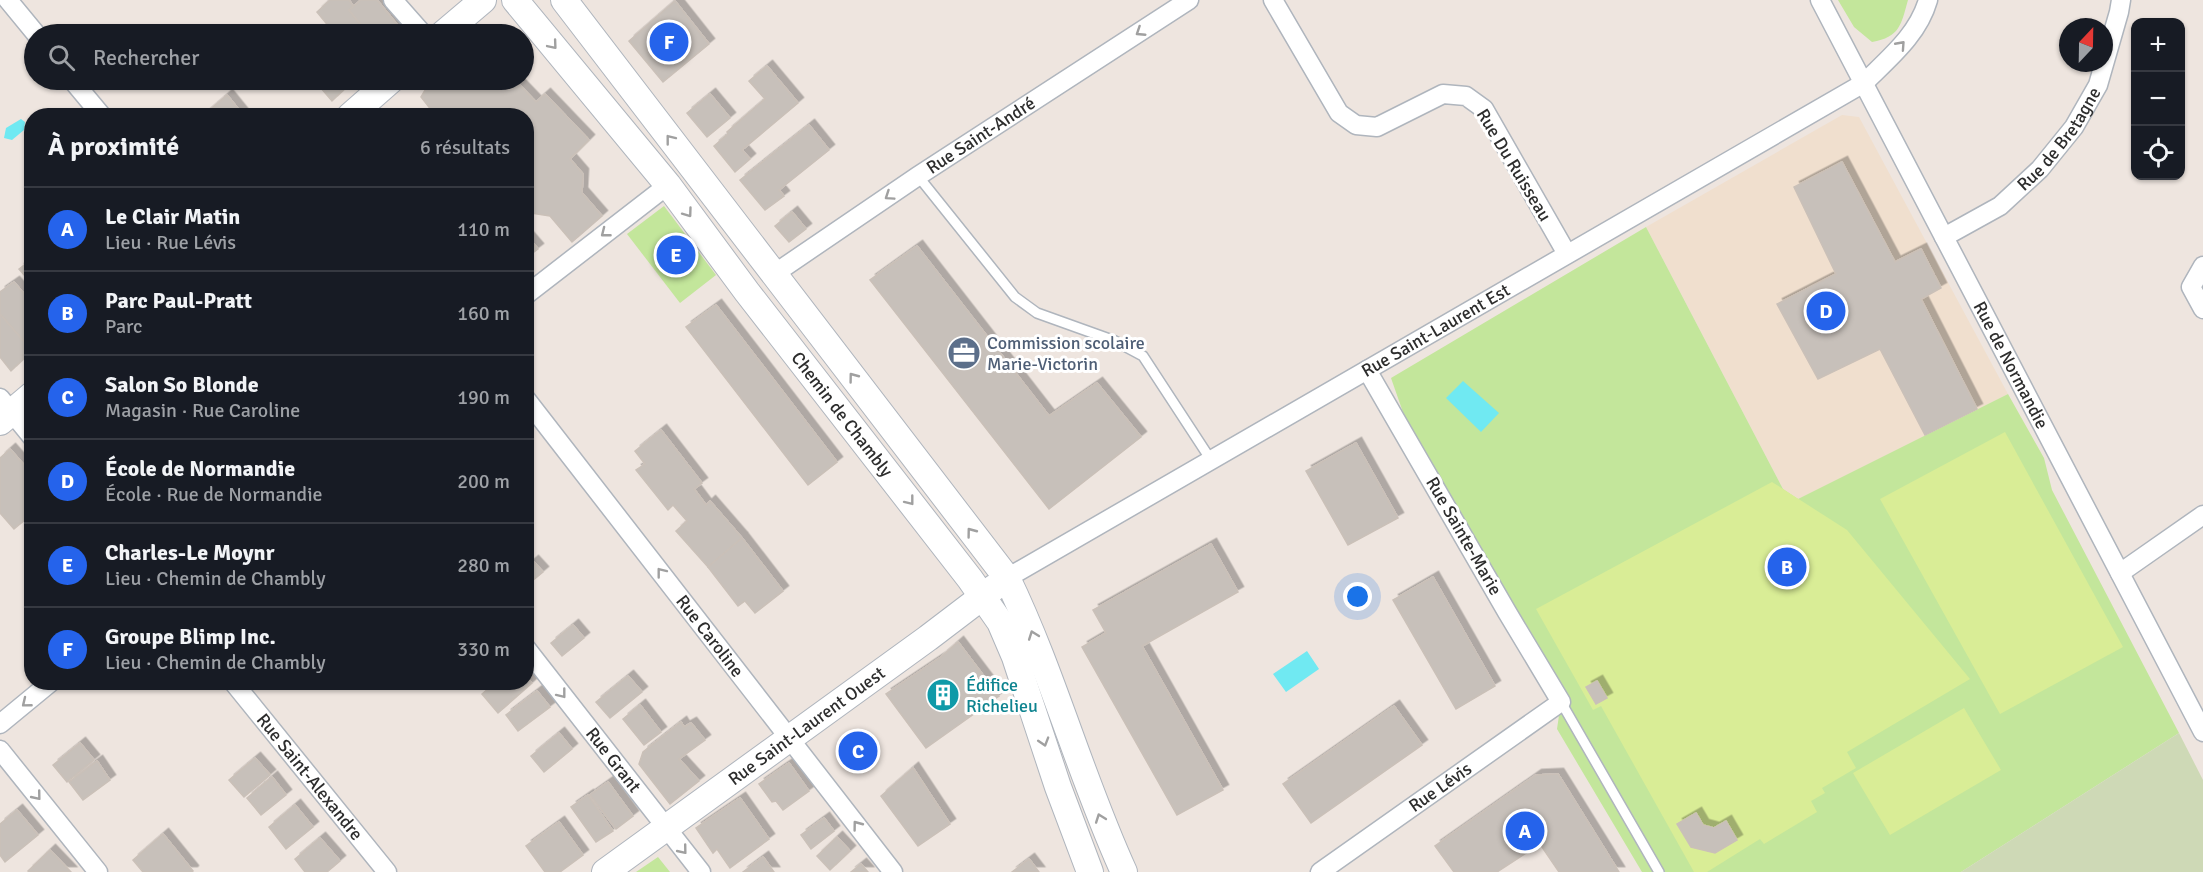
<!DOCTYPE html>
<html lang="fr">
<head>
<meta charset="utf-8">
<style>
	body { margin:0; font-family:Signika,sans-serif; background:#20242c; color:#f1f3f6 }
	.controls { position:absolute; right:18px; top:18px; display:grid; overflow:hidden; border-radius:12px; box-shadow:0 2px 4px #0004 }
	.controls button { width:54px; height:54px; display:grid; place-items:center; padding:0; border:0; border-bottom:2px solid #363941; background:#171b24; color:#f1f3f6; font:30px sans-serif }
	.compass { position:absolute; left:2059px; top:18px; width:54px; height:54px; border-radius:50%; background:#171b24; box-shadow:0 2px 4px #0004; rotate:22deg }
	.you { position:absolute; left:1358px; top:597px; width:21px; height:21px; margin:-15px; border:4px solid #fff; border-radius:50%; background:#1a73e8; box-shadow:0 0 0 9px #1a73e833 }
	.badge { display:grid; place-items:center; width:39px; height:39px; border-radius:50%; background:#2563eb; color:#fff; font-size:20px; font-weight:700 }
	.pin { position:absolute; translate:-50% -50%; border:3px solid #fff; box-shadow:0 2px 6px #0006 }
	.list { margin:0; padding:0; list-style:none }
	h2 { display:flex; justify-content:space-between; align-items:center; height:78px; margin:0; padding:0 24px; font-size:26px }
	h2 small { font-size:20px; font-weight:400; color:#9ea1a6 }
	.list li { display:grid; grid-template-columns:39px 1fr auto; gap:18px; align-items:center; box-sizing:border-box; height:84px; padding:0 24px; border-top:2px solid #363941 }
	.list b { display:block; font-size:22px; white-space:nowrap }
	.list p { margin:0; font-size:20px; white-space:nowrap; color:#9ea1a6 }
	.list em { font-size:20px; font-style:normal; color:#9ea1a6 }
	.icon { flex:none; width:33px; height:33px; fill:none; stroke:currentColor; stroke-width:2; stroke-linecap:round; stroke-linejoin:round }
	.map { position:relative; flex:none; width:2203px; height:872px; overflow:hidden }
	.search { position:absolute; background:#171b24; box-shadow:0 2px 4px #0004; left:24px; top:24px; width:510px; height:66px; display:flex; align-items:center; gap:15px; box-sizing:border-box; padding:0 21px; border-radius:33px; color:#9ea1a6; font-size:22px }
	.panel { position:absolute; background:#171b24; box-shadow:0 2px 4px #0004; left:24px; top:108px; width:510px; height:582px; border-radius:24px }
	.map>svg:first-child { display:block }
</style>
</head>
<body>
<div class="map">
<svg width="2203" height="872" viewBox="0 0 2203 872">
	<defs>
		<filter id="shadow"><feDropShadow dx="5.5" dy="-5.5" stdDeviation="0" flood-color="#0004"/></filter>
	</defs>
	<rect width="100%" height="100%" fill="#eee5df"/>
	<path fill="#f0dfce" d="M1842,115L1859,117L2008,394L1799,499L1783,489L1646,227Z"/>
	<g fill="#c3e69b">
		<path d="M1838,0H1908C1901,25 1900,37 1872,42L1854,27Z"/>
		<path d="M664,206L716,275L680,303L627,234Z"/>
		<path d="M1646,227L1783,489L1798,499L2008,394L2044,458L2052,490L2179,733L1961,872H1642L1557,729L1561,702L1419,458L1391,378Z"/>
		<path d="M658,857L670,872H636Z"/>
	</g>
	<path fill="#ced9b6" d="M2179,733L2203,780V872H1961Z"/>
	<g fill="#d9ed96">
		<path d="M2005,432L2123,647L2000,714L1880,499Z"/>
		<path d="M1772,482L1847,530L1970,679L1847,752L1856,768L1822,788L1825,793L1811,801L1817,812L1764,844L1760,839L1707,872H1694L1601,706L1593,710L1536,609Z"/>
		<path d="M1964,708L2001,770L1890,835L1853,773Z"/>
	</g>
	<g fill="#70e9f2">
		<path d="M21,119L25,122L24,130L12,140L4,138L6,128Z"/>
		<path d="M1463,381L1499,413L1481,432L1446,398Z"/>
		<path d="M1307,651L1319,669L1286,692L1273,674Z"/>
	</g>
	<g fill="#c7c0ba" stroke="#cac0b8" stroke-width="1.5" filter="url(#shadow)">
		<path d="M330,0H349L354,7L349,10L368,34H335L317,12Z"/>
		<path d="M361,0H377L404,33L368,34L349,10Z"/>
		<path d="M675,1L709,44L663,82L629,41Z"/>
		<path d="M767,66L798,103L742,150L750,159L735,172L714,146L728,134L727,132L765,99L749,81Z"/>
		<path d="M314,80H353V81L332,101Z"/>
		<path d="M431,80H515L536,102L545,94L589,140L570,159L583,174L582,193L602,216L572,242L550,216L531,213L526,208V116H436L421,97Z"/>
		<path d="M710,94L730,118L707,137L687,113Z"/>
		<path d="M227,95L244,116H203Z"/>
		<path d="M809,125L829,150L779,190L784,196L765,210L740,180Z"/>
		<path d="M1842,162L1895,262L1921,249L1941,288L1921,299L1977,409L1925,435L1880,349L1818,379L1777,304L1836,274L1794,187Z"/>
		<path d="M792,212L806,229L789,242L775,226Z"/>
		<path d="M526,235L538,249L526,258Z"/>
		<path d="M917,246L1049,416L1097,383L1141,437L1049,509L870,280Z"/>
		<path d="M32,259V284L19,269Z"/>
		<path d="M14,282L32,303V351L0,314V292Z"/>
		<path d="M716,305L837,462L808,485L686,327Z"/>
		<path d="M0,314L32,351L11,371L0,357Z"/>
		<path d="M661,430L702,483L694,489L706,505L710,501L742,538L708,567L676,531L687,521L673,505L668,510L636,470L645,464L635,451Z"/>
		<path d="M1356,443L1398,518L1348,545L1306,471Z"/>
		<path d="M10,449L32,474V514L14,529L0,513V458Z"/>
		<path d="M742,538L783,591L755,613L745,601L738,606L708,567Z"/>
		<path d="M1211,544L1238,592L1142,646L1223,790L1177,815L1082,647L1106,633L1093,610Z"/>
		<path d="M533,561L543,572L526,586V567Z"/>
		<path d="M1433,577L1495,686L1456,709L1393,600Z"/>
		<path d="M573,625L584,638L562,656L551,643Z"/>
		<path d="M958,642L999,696L926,748L886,694L941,657Z"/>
		<path d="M628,676L642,692L610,718L596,702Z"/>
		<path d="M526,677L532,683L498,713L482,694L496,682H526Z"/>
		<path d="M1597,681L1607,698L1596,704L1586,687Z"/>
		<path d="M537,691L550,707L518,731L506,715Z"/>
		<path d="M640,705L661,732L644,745L623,719Z"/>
		<path d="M1394,706L1422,745L1311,823L1283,784Z"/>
		<path d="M681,722L684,727L691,723L705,740L679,759L699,781L670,804L639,764L643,752Z"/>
		<path d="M559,733L572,749L544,772L531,756Z"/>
		<path d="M860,739L870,753L856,762L847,750Z"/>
		<path d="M80,743L94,760L67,782L53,765Z"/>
		<path d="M255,758L270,775L244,797L229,780Z"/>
		<path d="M97,761L110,780L83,800L69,782Z"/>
		<path d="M789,763L809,791L783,810L776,801L772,802L759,784Z"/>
		<path d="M913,768L950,824L918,846L881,796Z"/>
		<path d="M1558,774L1619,872H1559L1540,844L1497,872H1454L1435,846L1536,775Z"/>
		<path d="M272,777L286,795L261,815L247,798Z"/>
		<path d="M608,782L633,816L616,829L590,795Z"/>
		<path d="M588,795L613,831L596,842L571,807Z"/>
		<path d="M740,798L769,839L730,868L717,849L713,853L696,828Z"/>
		<path d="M295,805L313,827L286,849L269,827Z"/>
		<path d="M17,810L38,835L5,862L0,855V824Z"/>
		<path d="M1696,813L1703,825L1714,828L1726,821L1737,840L1715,853L1691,847L1677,824Z"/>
		<path d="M824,818L834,831L811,849L801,835Z"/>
		<path d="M559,822L583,855L560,872H545L526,846Z"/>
		<path d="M163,834L193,871L192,872H143L133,860Z"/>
		<path d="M837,837L850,851L830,870L817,856Z"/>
		<path d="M320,838L340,861L327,872H305L295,859Z"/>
		<path d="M50,850L71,872H29L28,871Z"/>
		<path d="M763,857L774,872H743Z"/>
		<path d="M1029,859L1039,872H1012Z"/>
		<path d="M861,864L868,872H851Z"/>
	</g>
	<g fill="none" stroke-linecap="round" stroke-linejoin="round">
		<g stroke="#afb5bd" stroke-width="12">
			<g id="lane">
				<path d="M918,176L1015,297L1037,313L1115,341L1143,356L1211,460"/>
				<path d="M1561,702L1659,872"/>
			</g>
		</g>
		<g stroke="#afb5bd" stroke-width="21">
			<g id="street">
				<path d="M8,0L36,34"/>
				<path d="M393,0L423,34"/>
				<path d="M1273,0L1339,113L1356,125L1377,127L1443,94L1466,96L1484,109L1567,254"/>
				<path id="s1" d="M1820,0L2203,732"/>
				<path d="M72,80L102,116"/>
				<path id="s2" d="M1944,237L2000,206L2040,169L2074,127L2098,85L2119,12L2121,0"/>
				<path d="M2203,266L2191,287L2203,309"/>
				<path id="s3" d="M774,274L918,176L1189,0"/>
				<path d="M526,295L668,185"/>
				<path d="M0,398L32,437"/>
				<path id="s4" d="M526,399L893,872"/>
				<path d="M2120,573L2203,515"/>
				<path id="s5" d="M1007,578L1864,83C1889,58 1918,35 1928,0"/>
				<path id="s6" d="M526,648L701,872"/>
				<path id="s7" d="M233,682L387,872"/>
				<path d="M0,724L51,682"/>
				<path d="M0,750L98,872"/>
				<path id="s8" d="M1320,872L1561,702L1507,612L1367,370"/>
			</g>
		</g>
		<g stroke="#afb5bd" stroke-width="28">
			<g id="secondary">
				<path id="s9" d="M515,0L668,185L747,292L970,579L1000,622L1015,657L1058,787L1090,872"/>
				<path d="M564,0L1007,578C1053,673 1080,776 1124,872"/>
				<path d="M443,34L483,0"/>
				<path d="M350,116L391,80"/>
				<path d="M0,422L32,395"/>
				<path id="s10" d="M605,872L928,638L995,587"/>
			</g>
		</g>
		<use href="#lane" stroke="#fff" stroke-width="9"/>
		<use href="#street" stroke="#fff" stroke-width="18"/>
		<use href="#secondary" stroke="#fff" stroke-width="26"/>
	</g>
	<defs><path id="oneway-chevron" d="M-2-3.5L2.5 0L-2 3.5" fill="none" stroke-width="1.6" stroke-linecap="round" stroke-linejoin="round" transform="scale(1.5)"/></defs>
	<g stroke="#a0a0a0">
		<use href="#oneway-chevron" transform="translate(1140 32) rotate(147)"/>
		<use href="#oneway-chevron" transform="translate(553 45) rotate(50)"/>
		<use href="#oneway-chevron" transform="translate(1901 45) rotate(-48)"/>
		<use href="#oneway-chevron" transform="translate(670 139) rotate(-128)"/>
		<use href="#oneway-chevron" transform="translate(889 196) rotate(146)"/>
		<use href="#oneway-chevron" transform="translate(688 213) rotate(54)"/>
		<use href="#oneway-chevron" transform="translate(605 233) rotate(142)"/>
		<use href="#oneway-chevron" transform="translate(853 377) rotate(-127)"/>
		<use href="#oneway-chevron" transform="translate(910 501) rotate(52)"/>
		<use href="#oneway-chevron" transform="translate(971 532) rotate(-127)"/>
		<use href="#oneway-chevron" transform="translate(661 572) rotate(-128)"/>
		<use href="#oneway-chevron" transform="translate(1033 635) rotate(-110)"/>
		<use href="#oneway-chevron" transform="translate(562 694) rotate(52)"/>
		<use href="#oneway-chevron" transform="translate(26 703) rotate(141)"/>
		<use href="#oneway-chevron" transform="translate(1044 742) rotate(73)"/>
		<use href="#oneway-chevron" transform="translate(37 796) rotate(51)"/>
		<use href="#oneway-chevron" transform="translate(1100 818) rotate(-110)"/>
		<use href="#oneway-chevron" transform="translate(857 825) rotate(-127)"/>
		<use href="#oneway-chevron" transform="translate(683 850) rotate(51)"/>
	</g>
	<defs>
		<g id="office-disc" transform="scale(1.725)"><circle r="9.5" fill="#5c6f8a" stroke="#fff"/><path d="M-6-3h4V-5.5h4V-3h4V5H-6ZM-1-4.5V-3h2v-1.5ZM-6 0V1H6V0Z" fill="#fff"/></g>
		<g id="building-disc" transform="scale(1.725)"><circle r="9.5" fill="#0f9aa8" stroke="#fff"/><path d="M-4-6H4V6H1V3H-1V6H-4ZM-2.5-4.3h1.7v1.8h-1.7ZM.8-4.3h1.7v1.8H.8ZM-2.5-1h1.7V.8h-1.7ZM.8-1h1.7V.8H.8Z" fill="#fff"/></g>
	</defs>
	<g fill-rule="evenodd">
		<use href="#office-disc" x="964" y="353"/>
		<use href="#building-disc" x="943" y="695"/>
	</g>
	<g text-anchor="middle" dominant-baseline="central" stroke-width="6" stroke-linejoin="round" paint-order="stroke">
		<g font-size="18" fill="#2d2d2d" stroke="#fff">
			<text stroke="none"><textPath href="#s3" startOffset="249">Rue Saint-André</textPath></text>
			<text stroke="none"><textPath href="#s2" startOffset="154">Rue de Bretagne</textPath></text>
			<text transform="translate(1514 165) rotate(59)">Rue Du Ruisseau</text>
			<text stroke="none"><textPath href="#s5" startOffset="495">Rue Saint-Laurent Est</textPath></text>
			<text stroke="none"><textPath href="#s1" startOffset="412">Rue de Normandie</textPath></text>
			<text stroke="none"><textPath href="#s9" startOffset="528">Chemin de Chambly</textPath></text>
			<text transform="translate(1464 536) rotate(60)">Rue Sainte-Marie</text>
			<text stroke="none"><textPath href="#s4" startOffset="300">Rue Caroline</textPath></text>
			<text stroke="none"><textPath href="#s10" startOffset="249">Rue Saint-Laurent Ouest</textPath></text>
			<text stroke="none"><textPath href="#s6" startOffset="142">Rue Grant</textPath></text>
			<text stroke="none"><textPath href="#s7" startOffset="122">Rue Saint-Alexandre</textPath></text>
			<text stroke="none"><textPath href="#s8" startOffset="147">Rue Lévis</textPath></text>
		</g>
		<g font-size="18" fill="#4e5e75" stroke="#fff" text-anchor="start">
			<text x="987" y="343">Commission scolaire<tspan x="987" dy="21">Marie-Victorin</tspan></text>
		</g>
		<g font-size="18" fill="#0d838f" stroke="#fff" text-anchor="start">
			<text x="966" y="685">Édifice<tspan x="966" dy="21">Richelieu</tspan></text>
		</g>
	</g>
</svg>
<div class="controls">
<button>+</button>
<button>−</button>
<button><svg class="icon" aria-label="locate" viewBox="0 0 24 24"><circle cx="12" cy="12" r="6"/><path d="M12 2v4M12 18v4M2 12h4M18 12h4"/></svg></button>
</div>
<svg class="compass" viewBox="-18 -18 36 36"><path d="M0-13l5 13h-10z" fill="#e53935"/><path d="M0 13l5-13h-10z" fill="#9ea1a6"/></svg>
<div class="you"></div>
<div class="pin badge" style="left:1525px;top:831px">A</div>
<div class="pin badge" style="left:1787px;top:567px">B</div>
<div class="pin badge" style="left:858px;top:751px">C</div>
<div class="pin badge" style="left:1826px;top:311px">D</div>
<div class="pin badge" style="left:676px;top:255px">E</div>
<div class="pin badge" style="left:669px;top:42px">F</div>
<div class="search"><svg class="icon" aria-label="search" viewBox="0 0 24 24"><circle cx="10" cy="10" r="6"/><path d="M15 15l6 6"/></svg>Rechercher</div>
<section class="panel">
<h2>À proximité<small>6 résultats</small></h2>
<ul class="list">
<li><span class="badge">A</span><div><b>Le Clair Matin</b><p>Lieu · Rue Lévis</p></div><em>110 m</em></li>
<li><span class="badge">B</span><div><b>Parc Paul-Pratt</b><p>Parc</p></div><em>160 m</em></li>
<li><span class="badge">C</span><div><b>Salon So Blonde</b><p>Magasin · Rue Caroline</p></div><em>190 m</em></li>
<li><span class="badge">D</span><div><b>École de Normandie</b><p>École · Rue de Normandie</p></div><em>200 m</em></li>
<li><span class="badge">E</span><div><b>Charles-Le Moynr</b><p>Lieu · Chemin de Chambly</p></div><em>280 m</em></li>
<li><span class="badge">F</span><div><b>Groupe Blimp Inc.</b><p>Lieu · Chemin de Chambly</p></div><em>330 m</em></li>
</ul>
</section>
</div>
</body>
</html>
